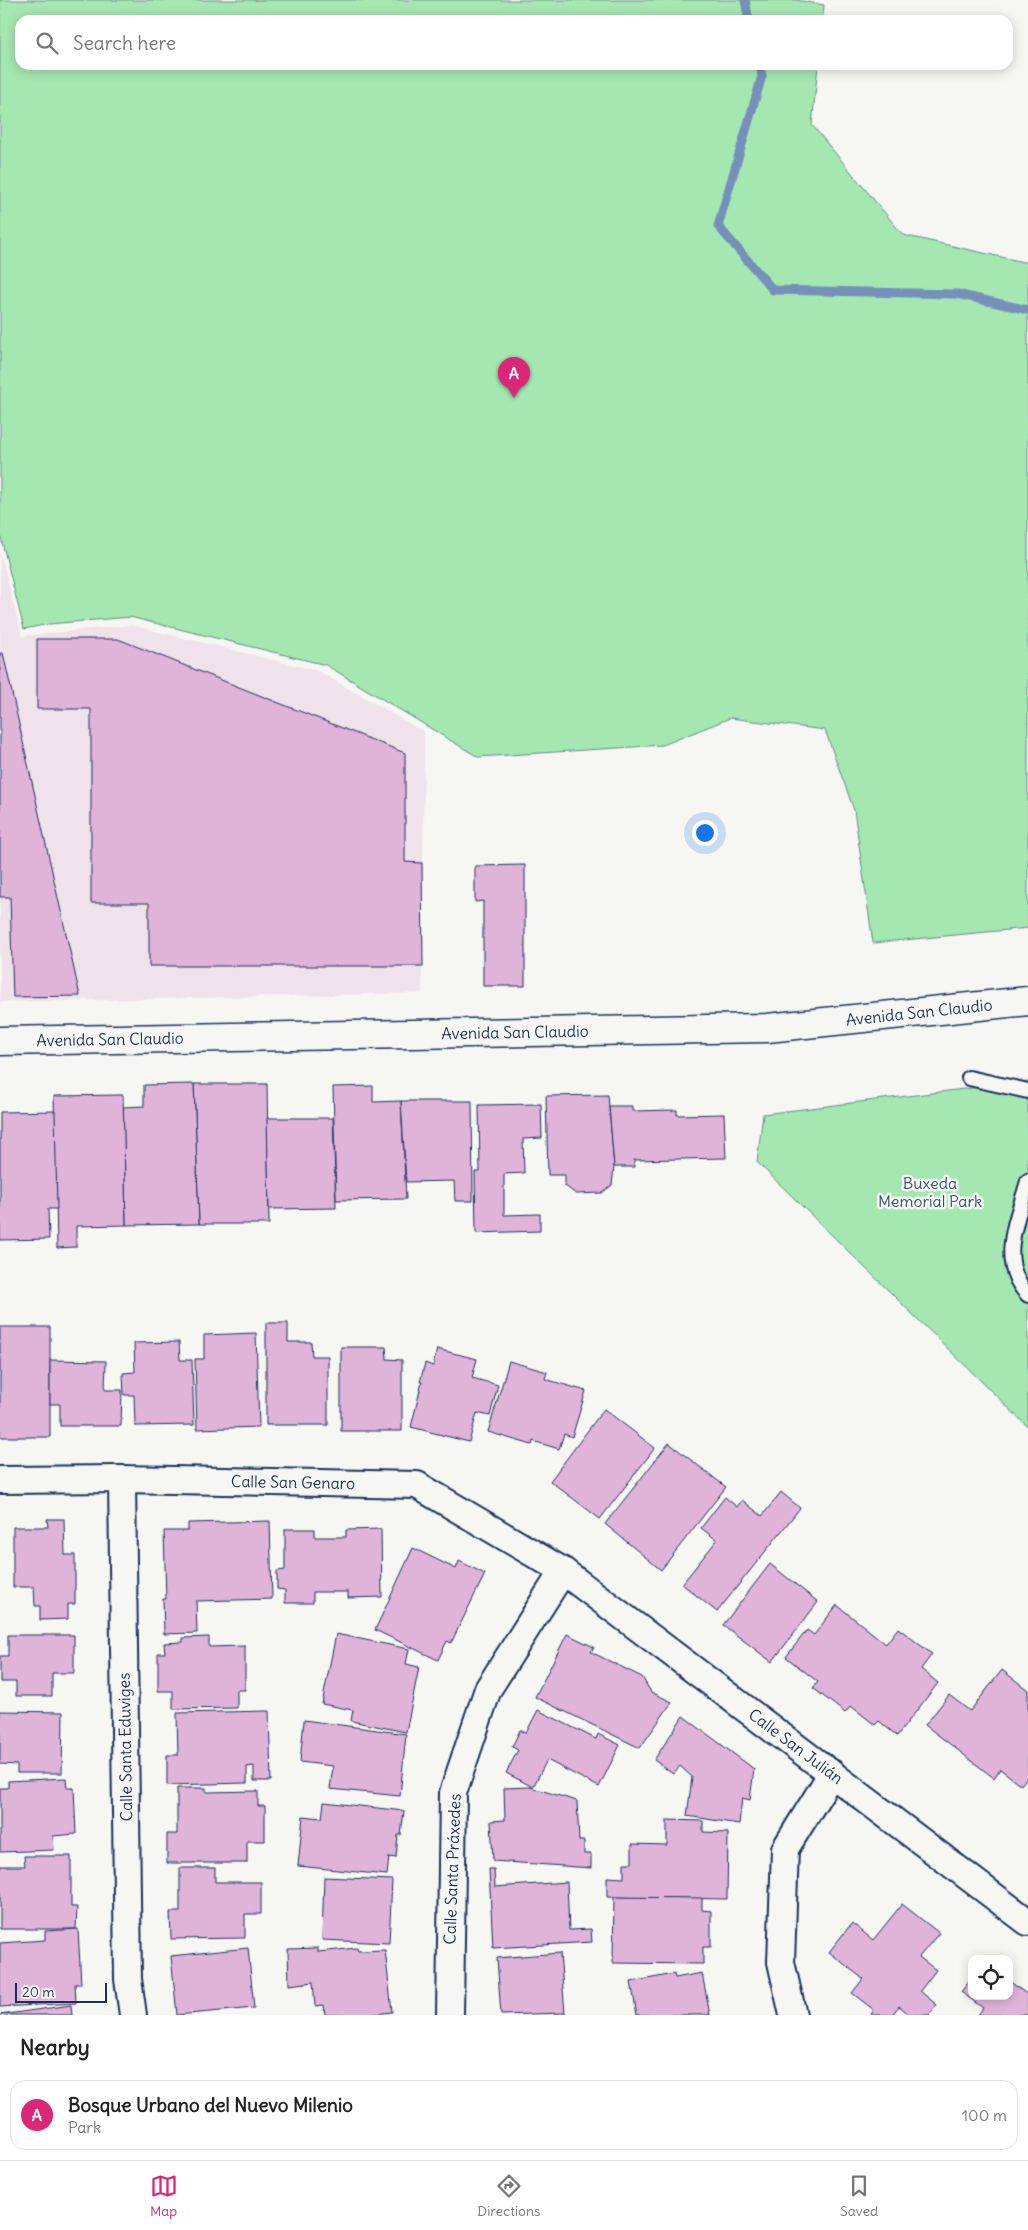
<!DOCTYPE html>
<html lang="en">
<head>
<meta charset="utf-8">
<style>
	body { margin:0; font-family:Delius,sans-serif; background:#f2f2f2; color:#222 }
	.controls { position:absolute; right:15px; bottom:15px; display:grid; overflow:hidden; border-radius:10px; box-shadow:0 2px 12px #0003 }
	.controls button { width:45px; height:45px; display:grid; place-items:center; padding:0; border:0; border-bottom:1px solid #e0e0e0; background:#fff; color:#222; font:25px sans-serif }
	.scale { position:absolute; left:15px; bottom:12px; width:92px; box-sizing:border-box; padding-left:5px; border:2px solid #1b2f5e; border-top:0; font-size:14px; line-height:18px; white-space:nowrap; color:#1b2f5e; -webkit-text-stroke:4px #f6f6f2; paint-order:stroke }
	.you { position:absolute; left:704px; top:832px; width:18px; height:18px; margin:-12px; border:4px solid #fff; border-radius:50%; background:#1a73e8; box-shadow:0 0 0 8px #1a73e833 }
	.badge { display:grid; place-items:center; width:32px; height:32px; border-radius:50%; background:#db2777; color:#fff; font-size:16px; font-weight:700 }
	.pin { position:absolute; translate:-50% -41px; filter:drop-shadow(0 1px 2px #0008) }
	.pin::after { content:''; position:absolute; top:26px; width:18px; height:15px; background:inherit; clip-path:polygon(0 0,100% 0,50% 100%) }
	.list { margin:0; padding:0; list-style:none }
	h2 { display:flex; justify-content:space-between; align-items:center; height:65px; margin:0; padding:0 20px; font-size:21px }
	h2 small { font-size:16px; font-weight:400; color:#767676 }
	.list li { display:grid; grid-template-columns:32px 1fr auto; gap:15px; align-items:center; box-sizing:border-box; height:70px; margin:0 10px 10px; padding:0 10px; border:1px solid #e0e0e0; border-radius:15px }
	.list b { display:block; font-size:19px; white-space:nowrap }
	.list p { margin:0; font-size:16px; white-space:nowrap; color:#767676 }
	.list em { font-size:16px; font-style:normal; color:#767676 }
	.icon { flex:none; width:28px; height:28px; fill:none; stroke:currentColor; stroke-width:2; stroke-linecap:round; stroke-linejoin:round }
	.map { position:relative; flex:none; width:1028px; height:2015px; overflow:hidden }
	.search { position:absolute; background:#fff; box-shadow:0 2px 12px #0003; left:15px; right:15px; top:15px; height:55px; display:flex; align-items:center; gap:12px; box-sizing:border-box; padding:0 18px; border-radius:15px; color:#767676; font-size:19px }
	.sheet { height:145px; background:#fff }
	nav { display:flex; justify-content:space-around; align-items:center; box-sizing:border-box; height:70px; border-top:1px solid #e0e0e0; background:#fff; font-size:14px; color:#767676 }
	nav a { display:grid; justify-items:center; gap:2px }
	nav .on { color:#db2777 }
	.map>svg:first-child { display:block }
</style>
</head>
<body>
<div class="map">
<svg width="1028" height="2015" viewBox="0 0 1028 2015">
	<rect width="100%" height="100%" fill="#f6f6f2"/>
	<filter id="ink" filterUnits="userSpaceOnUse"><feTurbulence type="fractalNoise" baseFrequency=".02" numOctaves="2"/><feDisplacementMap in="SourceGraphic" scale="10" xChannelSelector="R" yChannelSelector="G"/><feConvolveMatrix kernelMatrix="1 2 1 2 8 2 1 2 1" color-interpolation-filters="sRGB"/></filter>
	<g filter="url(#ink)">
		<path fill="#efe2ea" d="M0,552L22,636L130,625L318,671L424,732L422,993L0,1002Z"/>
		<g fill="#a5e7b1" stroke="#608b88">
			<path d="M0,0H796L824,5L823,20H20V65H818L812,125L903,235L1028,263V928L873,943L854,810L825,730L730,718L663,745L478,757L326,665L130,617L49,624L24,629L0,534Z"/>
			<path d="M1028,1081V1427L757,1162L763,1114Z"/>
		</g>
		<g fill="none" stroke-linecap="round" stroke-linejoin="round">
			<g stroke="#7491ba" stroke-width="9">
				<path d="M745,0L749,20"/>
				<path d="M760,65L762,76L718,226L773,290L957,294L1028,310"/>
			</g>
		</g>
		<g fill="#e0b4d8" stroke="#1b2f5e">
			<path d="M37,639H118L405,753V862L422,863L423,966H149V903H91V709H37Z"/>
			<path d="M0,653H3L80,996L13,997L10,897H0Z"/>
			<path d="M525,865V986H483V901L475,902V866Z"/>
			<path d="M194,1084H267L269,1224H199Z"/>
			<path d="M194,1084L199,1224L126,1225L123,1107L144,1106V1085Z"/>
			<path d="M373,1086V1102L401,1101L406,1199L336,1200L333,1087Z"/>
			<path d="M123,1095L126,1225L76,1226V1247L57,1248L54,1096Z"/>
			<path d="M608,1095L614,1167L612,1185L602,1193L576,1194L565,1186V1175H548L546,1096Z"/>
			<path d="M401,1101H472L473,1201H455L454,1181L406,1182Z"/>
			<path d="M541,1104L542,1138L523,1139L524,1173L504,1174V1215L540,1214V1231L476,1233L475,1172H480L479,1105Z"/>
			<path d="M609,1106H632V1111L677,1110V1115L724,1114L726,1158L634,1160V1167H614Z"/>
			<path d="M55,1111L57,1209H48L49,1239L0,1240V1112Z"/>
			<path d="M267,1118H333L336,1208L269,1209Z"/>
			<path d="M266,1323H288V1342H311L312,1356H328V1425H266Z"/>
			<rect x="0" y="1327" width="50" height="110"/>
			<path d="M256,1333L259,1427L197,1429L195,1359H204V1335Z"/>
			<path d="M179,1342L180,1360H192L194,1425L135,1426L134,1395H124L123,1373L135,1372L134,1343Z"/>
			<path d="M341,1347H386L387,1359L402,1360V1431H341Z"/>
			<path d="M437,1349L477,1359L472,1378L498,1385L490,1416L477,1413L469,1442L411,1427L422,1382H420L425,1363L433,1366Z"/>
			<path d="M50,1360L106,1361L105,1390H122L121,1426H60V1404H50Z"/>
			<path d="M509,1361L547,1372L545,1379L586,1391L572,1437L564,1434L559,1449L533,1441L532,1445L488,1432Z"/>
			<path d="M604,1409L655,1448L600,1519L550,1481Z"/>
			<path d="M669,1443L726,1487L661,1570L605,1524Z"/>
			<path d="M781,1492L800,1508L717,1612L682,1584L717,1540L701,1528L725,1497L737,1507L742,1500L762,1516Z"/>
			<path d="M47,1519H64L65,1555H75V1604H68V1619L40,1620V1606H35L34,1587H13V1527H48Z"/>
			<path d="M270,1521L272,1599L196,1601L197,1633L164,1634L163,1599H166L164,1531H188V1523Z"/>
			<path d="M285,1529H315V1537H346V1530L381,1529L382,1597L348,1598V1592H313V1603H285V1590L277,1589V1571L285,1570Z"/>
			<path d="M413,1548L456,1569L459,1561L485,1574L451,1643L447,1641L438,1660L375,1630Z"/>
			<path d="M770,1564L818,1602L772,1662L723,1625Z"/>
			<path d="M837,1605L886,1644L898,1628L932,1654L921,1669L938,1683L897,1736L879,1721L875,1725L851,1706L845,1713L813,1688L818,1682L786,1657L807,1630L814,1635Z"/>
			<path d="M336,1634L409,1649L406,1664L419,1667L406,1732L351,1721L353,1710L322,1704Z"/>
			<path d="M567,1634L594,1647L591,1652L642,1677L651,1692L672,1702L640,1748L535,1697Z"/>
			<path d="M8,1635H74V1673H52V1696H16V1682H0V1656H8Z"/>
			<path d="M209,1637V1647L245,1646V1690H237V1708L173,1709V1691H158V1653H165L164,1643L183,1642V1638Z"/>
			<path d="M1002,1670L1028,1690V1776L1021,1785L1000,1769L994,1778L925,1725L949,1695L970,1711Z"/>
			<path d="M538,1710L596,1739L598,1734L620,1745L599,1787L547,1760L533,1787L506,1773L518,1750L512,1747L520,1730L526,1733Z"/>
			<path d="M0,1711L63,1712L62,1773H17V1765L0,1764Z"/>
			<path d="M269,1711L271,1781H254V1766L247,1767V1783L167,1785V1755H178L177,1713Z"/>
			<path d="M683,1716L754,1769L750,1800L742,1798L739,1824L687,1816L692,1777L680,1766L673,1774L654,1760Z"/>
			<path d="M304,1720L406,1734L400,1796L330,1789L333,1766L300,1762Z"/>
			<path d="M66,1778L67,1788H74L76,1834L53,1836L54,1850L0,1852V1788H8V1781Z"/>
			<path d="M530,1787L577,1801L579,1841H584V1854H591V1868L493,1861L491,1821L505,1820L504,1788Z"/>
			<path d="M177,1788H206V1792L258,1791V1806H265V1841H247V1863H167V1834H177Z"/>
			<path d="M324,1802L404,1811L401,1835H398L396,1858L389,1857L387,1875L298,1866L303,1816L322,1818Z"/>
			<path d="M667,1820L703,1821V1832L728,1833L727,1899L607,1897V1877L624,1878V1863H632V1844L667,1845Z"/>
			<path d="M24,1856H71V1907H77L76,1929H0V1866H25Z"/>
			<path d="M180,1868H215V1882H261V1914H245V1938L171,1939L170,1912H180Z"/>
			<path d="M489,1869H494L495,1887L567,1882L569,1930L591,1929L592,1942L493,1948Z"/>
			<path d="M324,1877L392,1880L389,1943L322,1940Z"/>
			<path d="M614,1897L702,1898V1910L711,1911V1947H703V1964L613,1963Z"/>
			<path d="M902,1904L939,1933L919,1957L936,1970L920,1991L937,2005L929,2015H910L899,2006L892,2015H873L871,2014L874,2010L852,1993L863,1979L829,1952L852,1923L873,1940Z"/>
			<path d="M78,1929L81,1984H75L76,2003L0,2007V1943L45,1940V1931Z"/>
			<path d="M248,1948L254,2008L177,2015L171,1956Z"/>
			<path d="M318,1948V1952L357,1948L358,1951L385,1950L392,2012L368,2015H325L324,2005L315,2006L313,1982L289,1985L288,1949Z"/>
			<path d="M560,1953L565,2013L501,2015L497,1958Z"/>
			<path d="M702,1973L710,2015H637L631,1982L674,1974L675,1978Z"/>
			<path d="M972,1977V1996H1009V1981L1028,1995V2015H978L983,2008L961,1992Z"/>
			<path d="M71,2005L72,2015H0Z"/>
		</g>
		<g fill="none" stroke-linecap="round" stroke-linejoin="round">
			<g stroke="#1b2f5e" stroke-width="18">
				<g id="service">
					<path d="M969,1078L1028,1091"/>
					<path d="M1028,1181C1018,1218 996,1262 1028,1295"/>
				</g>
			</g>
			<g stroke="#1b2f5e" stroke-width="30">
				<g id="minor">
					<path d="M122,1479L128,1979L133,2015"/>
					<path d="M0,1480L122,1479L417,1485L563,1571L1028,1922"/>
					<path d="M450,2015L453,1793L488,1689L563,1571"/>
					<path d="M793,2015L781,1962L785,1849L832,1773"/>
				</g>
			</g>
			<g stroke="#1b2f5e" stroke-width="31">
				<path id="tertiary" d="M0,1041L767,1028L1028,1001"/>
			</g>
			<use href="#service" stroke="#f6f6f2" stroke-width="14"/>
			<use href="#minor" stroke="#f6f6f2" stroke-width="26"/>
			<use href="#tertiary" stroke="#f6f6f2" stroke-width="28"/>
		</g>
	</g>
	<g text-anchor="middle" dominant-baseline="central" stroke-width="5" stroke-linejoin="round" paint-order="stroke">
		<g font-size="16" fill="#1b2f5e" stroke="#f6f6f2">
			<text transform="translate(919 1012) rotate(-6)">Avenida San Claudio</text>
			<text transform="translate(515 1032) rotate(-1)">Avenida San Claudio</text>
			<text transform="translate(110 1039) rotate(-1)">Avenida San Claudio</text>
			<text transform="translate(293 1482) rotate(1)">Calle San Genaro</text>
			<text transform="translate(796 1746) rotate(37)">Calle San Julián</text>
			<text transform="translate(125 1747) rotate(-91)">Calle Santa Eduviges</text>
			<text transform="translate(452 1869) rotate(-88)">Calle Santa Práxedes</text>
		</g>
		<g font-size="16" fill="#37546f" stroke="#f6f6f2">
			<text x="930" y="1183">Buxeda<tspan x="930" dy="18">Memorial Park</tspan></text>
		</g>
	</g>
</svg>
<div class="controls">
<button><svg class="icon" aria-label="locate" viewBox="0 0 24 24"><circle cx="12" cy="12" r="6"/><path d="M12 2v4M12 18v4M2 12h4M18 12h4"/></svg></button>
</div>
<div class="scale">20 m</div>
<div class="you"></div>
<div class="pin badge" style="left:514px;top:398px">A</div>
<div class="search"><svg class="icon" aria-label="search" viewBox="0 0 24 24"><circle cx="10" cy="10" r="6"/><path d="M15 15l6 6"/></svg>Search here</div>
</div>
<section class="sheet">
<h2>Nearby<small></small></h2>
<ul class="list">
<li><span class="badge">A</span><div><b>Bosque Urbano del Nuevo Milenio</b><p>Park</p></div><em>100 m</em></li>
</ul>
</section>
<nav>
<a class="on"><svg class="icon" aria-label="map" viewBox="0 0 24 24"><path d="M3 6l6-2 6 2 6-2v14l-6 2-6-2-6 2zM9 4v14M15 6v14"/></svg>Map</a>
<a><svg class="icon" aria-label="directions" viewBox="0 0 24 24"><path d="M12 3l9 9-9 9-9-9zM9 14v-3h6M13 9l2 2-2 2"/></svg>Directions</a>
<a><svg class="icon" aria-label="saved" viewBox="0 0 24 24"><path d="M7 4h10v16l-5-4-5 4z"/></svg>Saved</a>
</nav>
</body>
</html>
